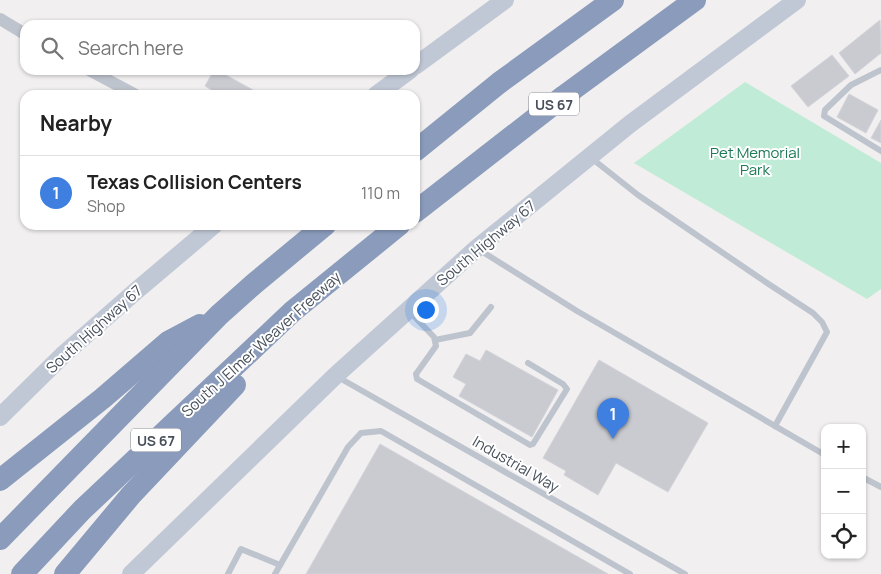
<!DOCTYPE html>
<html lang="en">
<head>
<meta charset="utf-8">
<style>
	body { margin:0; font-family:Manrope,sans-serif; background:#f6f6f6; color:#222 }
	.controls { position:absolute; right:15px; bottom:15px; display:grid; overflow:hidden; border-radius:10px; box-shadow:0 1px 4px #0004 }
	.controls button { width:45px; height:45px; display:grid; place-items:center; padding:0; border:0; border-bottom:1px solid #e0e0e0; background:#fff; color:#222; font:25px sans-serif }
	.you { position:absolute; left:425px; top:309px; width:18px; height:18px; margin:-12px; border:4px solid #fff; border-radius:50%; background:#1a73e8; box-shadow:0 0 0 8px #1a73e833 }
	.badge { display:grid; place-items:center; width:32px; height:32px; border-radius:50%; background:#111827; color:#fff; font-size:16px; font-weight:700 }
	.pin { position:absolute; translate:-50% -41px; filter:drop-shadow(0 1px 2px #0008) }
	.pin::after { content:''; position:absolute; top:26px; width:18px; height:15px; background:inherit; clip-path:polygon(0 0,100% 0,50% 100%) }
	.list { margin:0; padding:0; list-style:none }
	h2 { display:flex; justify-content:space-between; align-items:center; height:65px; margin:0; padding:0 20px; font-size:21px }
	h2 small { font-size:16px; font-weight:400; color:#767676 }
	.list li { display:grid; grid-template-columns:32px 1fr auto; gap:15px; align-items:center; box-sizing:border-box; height:75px; padding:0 20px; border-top:1px solid #e0e0e0 }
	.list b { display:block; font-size:19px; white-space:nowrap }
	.list p { margin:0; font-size:16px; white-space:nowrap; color:#767676 }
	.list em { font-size:16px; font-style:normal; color:#767676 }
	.icon { flex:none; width:28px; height:28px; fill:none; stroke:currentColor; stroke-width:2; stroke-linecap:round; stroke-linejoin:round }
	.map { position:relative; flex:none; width:881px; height:574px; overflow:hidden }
	.search { position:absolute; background:#fff; box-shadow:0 1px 4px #0004; left:20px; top:20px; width:400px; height:55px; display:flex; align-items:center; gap:12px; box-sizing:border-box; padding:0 18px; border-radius:15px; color:#767676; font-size:19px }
	.panel { position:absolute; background:#fff; box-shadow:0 1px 4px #0004; left:20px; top:90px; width:400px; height:140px; border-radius:15px }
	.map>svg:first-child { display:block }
</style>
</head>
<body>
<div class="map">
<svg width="881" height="574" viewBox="0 0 881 574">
	<rect width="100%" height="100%" fill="#f1efef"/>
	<path fill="#c0ecd7" d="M745,82L881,163V289L867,299L634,163Z"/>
	<g fill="#c9cbd1" stroke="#d3d4da">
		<path d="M880,20L881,53L855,74L839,53Z"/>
		<path d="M832,55L849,76L808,107L791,86Z"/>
		<path d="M214,70H217L262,95H220L205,86Z"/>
		<path d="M849,94L878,110L866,133L837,117Z"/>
		<path d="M881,120V143L871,138Z"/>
		<path d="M486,350L558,390L532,437L459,396L466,384L453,377L466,354L480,361Z"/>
		<path d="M599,360L708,423L668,492L616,463L598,495L564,475L566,471L543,458Z"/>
		<path d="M380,444L608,574H306Z"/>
	</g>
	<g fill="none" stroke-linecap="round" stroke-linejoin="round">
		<g stroke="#bec4cd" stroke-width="6">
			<path d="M881,70L851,85L825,110L824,116L881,151"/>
			<path d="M590,157L638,195L767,283L813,313L822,322L827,332L775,426"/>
			<path d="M478,249L577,311L825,455"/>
			<path d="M409,311L434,337L436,346L416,374L417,379L530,445L533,444L567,389L563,384L528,363"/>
			<path d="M435,340L470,333L491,307"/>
			<path d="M336,376L685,574"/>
			<path d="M862,477L881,487"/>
			<path d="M228,574L241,549L280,565"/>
			<path d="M275,574L348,447L361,433L381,431L630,574"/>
		</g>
		<g stroke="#bec4cd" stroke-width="12">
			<path d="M0,19L25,34"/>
			<path d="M89,70L136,95"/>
		</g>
		<g stroke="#c1c8d5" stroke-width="18">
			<path d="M415,66L505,0"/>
			<path d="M376,95L410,70"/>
			<path d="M0,417L64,354L136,291L214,225"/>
			<path d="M131,574L335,376L477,248L630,124L797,0"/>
		</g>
		<g stroke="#8a9bbb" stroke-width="22">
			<path d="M415,151L499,83L613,0"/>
			<path d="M415,212L564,96L695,0"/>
			<path d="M0,480L103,398L168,342L200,325"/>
			<path d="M0,539L219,315L255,283L325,225"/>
			<path d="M22,574L82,510L293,311L399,225"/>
			<path d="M65,574L131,495L235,385"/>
		</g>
	</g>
	<g text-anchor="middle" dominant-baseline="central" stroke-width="4" stroke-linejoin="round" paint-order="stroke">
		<g fill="#fff" stroke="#7f848c" stroke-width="1">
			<rect x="529" y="92.5" width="50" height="23" rx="4"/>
			<rect x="131" y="428.5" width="50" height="23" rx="4"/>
		</g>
		<g font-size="14" font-weight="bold" fill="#48505b">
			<text x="554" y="104">US 67</text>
			<text x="156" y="440">US 67</text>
		</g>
		<g font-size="15" fill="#1d7957" stroke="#fff">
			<text x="755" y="152">Pet Memorial<tspan x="755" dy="17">Park</tspan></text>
		</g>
		<g font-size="15" fill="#48505b" stroke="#fff">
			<text transform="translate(486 243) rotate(-40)">South Highway 67</text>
			<text transform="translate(94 329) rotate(-42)">South Highway 67</text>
			<text transform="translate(261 344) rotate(-42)">South J Elmer Weaver Freeway</text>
			<text transform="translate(516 464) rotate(30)">Industrial Way</text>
		</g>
	</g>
</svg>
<div class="controls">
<button>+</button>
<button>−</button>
<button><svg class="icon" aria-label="locate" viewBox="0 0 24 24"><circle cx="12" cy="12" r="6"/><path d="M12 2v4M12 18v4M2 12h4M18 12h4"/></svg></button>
</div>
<div class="you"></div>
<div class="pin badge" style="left:613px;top:439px;background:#3f7fe0">1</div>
<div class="search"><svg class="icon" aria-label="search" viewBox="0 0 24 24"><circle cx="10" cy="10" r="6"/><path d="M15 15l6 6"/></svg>Search here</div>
<section class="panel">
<h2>Nearby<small></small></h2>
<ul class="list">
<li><span class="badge" style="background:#3f7fe0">1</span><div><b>Texas Collision Centers</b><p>Shop</p></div><em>110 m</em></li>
</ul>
</section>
</div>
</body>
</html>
